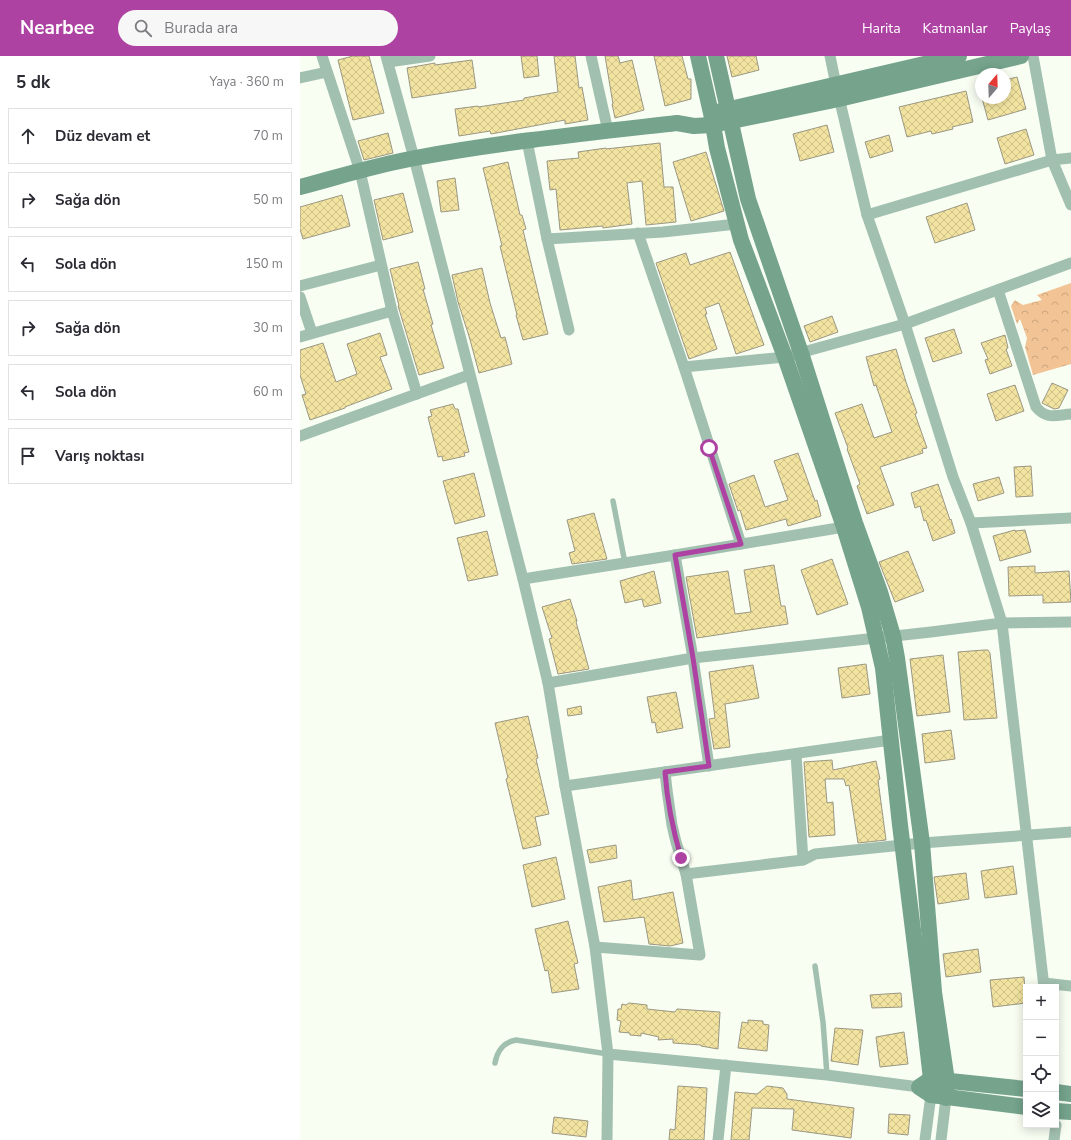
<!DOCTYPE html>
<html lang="tr">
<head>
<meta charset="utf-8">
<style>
	body { margin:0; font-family:"Nunito Sans",sans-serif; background:#f7f7f7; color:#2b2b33 }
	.controls { position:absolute; right:12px; bottom:12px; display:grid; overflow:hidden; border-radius:0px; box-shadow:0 2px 10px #0003 }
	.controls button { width:36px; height:36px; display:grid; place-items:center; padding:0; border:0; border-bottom:1px solid #e1e1e2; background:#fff; color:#2b2b33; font:20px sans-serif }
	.compass { position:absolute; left:675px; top:12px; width:36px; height:36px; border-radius:50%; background:#fff; box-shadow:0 2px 10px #0003; rotate:19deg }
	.stop { position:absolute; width:12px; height:12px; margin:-9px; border:3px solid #ad42a3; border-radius:50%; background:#fff }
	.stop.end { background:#ad42a3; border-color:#fff; box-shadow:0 1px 4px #0008 }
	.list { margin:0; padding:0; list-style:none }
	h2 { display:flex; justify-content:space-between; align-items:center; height:52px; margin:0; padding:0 16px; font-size:17px }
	h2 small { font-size:13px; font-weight:400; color:#7c7c81 }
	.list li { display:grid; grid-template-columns:26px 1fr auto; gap:12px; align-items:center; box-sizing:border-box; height:56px; margin:0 8px 8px; padding:0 8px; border:1px solid #e1e1e2; border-radius:0px }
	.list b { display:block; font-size:15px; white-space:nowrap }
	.list em { font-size:13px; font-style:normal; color:#7c7c81 }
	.icon { flex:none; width:22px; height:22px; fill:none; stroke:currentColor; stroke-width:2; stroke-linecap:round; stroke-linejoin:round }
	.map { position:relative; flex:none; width:771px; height:1084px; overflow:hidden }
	header { display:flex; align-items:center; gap:24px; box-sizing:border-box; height:56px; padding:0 20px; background:#ad42a3; color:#fff }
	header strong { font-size:19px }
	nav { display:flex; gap:22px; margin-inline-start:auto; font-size:14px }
	.search { width:280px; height:36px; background:#f7f7f7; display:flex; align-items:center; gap:10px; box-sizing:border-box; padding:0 14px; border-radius:22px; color:#7c7c81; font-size:15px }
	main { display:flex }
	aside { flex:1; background:#fff }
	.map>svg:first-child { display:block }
</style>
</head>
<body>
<header>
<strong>Nearbee</strong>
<div class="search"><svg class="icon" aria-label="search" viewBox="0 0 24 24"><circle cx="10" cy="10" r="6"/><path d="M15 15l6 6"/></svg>Burada ara</div>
<nav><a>Harita</a><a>Katmanlar</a><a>Paylaş</a></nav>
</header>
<main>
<aside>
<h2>5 dk<small>Yaya · 360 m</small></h2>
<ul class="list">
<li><svg class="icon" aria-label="ahead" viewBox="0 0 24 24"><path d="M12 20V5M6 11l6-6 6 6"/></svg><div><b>Düz devam et</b></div><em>70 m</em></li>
<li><svg class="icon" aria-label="right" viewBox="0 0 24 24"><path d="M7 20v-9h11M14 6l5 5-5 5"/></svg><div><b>Sağa dön</b></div><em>50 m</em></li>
<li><svg class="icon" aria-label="left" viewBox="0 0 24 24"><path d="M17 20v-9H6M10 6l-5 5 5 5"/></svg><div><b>Sola dön</b></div><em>150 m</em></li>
<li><svg class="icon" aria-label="right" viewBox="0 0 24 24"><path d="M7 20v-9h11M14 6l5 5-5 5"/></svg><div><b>Sağa dön</b></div><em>30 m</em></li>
<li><svg class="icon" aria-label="left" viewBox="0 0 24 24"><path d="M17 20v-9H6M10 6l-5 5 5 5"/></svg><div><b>Sola dön</b></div><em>60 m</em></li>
<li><svg class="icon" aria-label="arrive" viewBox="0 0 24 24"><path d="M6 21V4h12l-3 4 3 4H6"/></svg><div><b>Varış noktası</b></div></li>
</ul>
</aside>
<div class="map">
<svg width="771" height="1084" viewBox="0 0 771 1084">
	<defs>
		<pattern id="forest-crowns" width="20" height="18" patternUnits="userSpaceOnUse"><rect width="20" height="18" fill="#f1c395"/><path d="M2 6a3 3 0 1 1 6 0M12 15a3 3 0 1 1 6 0" fill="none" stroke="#cda67f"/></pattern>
		<pattern id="building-cross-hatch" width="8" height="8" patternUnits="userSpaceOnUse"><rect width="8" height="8" fill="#f2e4a0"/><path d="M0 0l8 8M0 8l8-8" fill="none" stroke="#cec288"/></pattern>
	</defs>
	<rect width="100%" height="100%" fill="#f8fef2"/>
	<path fill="url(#forest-crowns)" d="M771,227V308L733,319L725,291L727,282L720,263L717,268L711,250L715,244L723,249L742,244L737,239Z"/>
	<g fill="url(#building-cross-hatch)" stroke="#9b9783">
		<path d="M53,0H69L84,57L53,64L38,4Z"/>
		<path d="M221,0H237L239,20L224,22Z"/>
		<path d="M254,0H275L279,32L282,31L288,64L265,68V64L191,78L190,75L159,80L155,53L178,50V51L224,44V42L258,36Z"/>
		<path d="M305,0H318L320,7L332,4L344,54L315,62L312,48H313Z"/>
		<path d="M354,0H382L388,23H391V43L365,50Z"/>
		<path d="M427,0H456L459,14L432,21Z"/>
		<path d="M172,4L176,32L112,42L107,12L135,7V9Z"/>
		<path d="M717,21L726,53L688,64L682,42H705V24Z"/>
		<path d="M666,35L673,66L652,71L653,73L632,78L631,75L607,81L599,51Z"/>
		<path d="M527,69L534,96L500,105L493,78Z"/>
		<path d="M726,73L734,99L705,108L697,82Z"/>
		<path d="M88,77L93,97L64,104L58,85Z"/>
		<path d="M589,79L593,95L570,102L565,86Z"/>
		<path d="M360,87L364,131H373L376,166L346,169L342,125L327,127L332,168L303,172V170L260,174L256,133L250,134L247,105L279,102L278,96L306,92V93Z"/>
		<path d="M406,96L424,155L391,165L373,106Z"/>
		<path d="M208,106L220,159H222L226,173L223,174L248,278L223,284L216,259H217L200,190H202L183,112Z"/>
		<path d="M155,122L159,154L141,156L137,125Z"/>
		<path d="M103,137L113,176L83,184L74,144Z"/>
		<path d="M42,139L50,170L3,183L0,173V151Z"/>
		<path d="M667,147L675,174L635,187L626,161Z"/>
		<path d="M430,196L464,289L436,298L419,247L405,252L407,258H405L417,293L389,303L356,207L386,197L390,209Z"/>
		<path d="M118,206L125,233H123L133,268L131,269L144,312L119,319L99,253L98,250H99L90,213Z"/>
		<path d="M182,212L190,247L201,282L205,281L212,308L179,317L169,280L158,246L152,219Z"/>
		<path d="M532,260L538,276L510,286L504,270Z"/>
		<path d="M654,273L662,297L633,306L625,282Z"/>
		<path d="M80,277L87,299L80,301L92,333L45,351V352L10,364L2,339L6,338L0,319V294L23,287L36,326L57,318L47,288Z"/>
		<path d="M705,279L708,292L706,293L712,310L690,318L685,304L688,303L681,287Z"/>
		<path d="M596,293L606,326L617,357L615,358L627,392L622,393L623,397L580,411L594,449L567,458L557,430L560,428L547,393L548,392L535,357L562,348L574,382L592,376L576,329L574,330L566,301Z"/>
		<path d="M752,327L768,334L759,352L754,353L742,347Z"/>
		<path d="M715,329L724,355L696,365L687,338Z"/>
		<path d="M153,348L155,353H158L169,396L164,397L165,400L143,405L142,400L138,401L128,361L132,360L130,354Z"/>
		<path d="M498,397L515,445L517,444L521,460L488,470L486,463L446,474L440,454L438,455L429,428L454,419L465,451L488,444L474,405Z"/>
		<path d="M731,410L733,440L716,441L714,411Z"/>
		<path d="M174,417L185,460L155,468L143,425Z"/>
		<path d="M699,421L704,437L678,445L673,428Z"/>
		<path d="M638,428L650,464L651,463L655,477L633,485L626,464L624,465L620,450L615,452L611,437Z"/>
		<path d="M294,457L307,503L272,508L269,497L275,495L267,464Z"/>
		<path d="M715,474V475L725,474L731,496L700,505L693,480Z"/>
		<path d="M187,475L198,519L168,525L157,482Z"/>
		<path d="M608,495L624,535L595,546L579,506Z"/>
		<path d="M532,503L548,548L517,559L501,514Z"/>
		<path d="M474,509L481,550H485L488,568L397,582L386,521L428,515L435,558L451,556L444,514Z"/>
		<path d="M735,510V517L769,515L771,546L743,547V539L709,540L708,511Z"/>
		<path d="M354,515L361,547L344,551L342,543L325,547L320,525Z"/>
		<path d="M270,543L277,565L276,566L289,613L258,618L249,583L252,582L242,551Z"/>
		<path d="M684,594H688L690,597L697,662L664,664L658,596Z"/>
		<path d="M643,599L650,656L617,660L610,603Z"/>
		<path d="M566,608L570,638L542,642L538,612Z"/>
		<path d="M453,609L459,642L425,648L430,691L414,693L409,663L415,662L409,616Z"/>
		<path d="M376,636L383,672L357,677L355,666L352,667L347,641Z"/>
		<path d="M281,650L282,658L268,660L267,653Z"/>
		<path d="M228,660L238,702L236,703L249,758L235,761L241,789L223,793L206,723L208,722L195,667Z"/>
		<path d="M651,674L655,703L625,707L622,678Z"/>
		<path d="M532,704L533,714L576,705L580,723L578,724L586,784L558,787L549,729L546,730L544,723H525L527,747L533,746L535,779L509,781L504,706Z"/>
		<path d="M316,789L317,802L290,807L287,794Z"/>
		<path d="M256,801L265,843L232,851L223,809Z"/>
		<path d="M713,810L717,838L685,842L681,815Z"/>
		<path d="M666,817L669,843L638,848L634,821Z"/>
		<path d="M331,824L333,844L373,836L383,887L370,890L349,888L344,861L304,866L298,831Z"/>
		<path d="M268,865L278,907L274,908L279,933L252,937L248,914L245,915L235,873Z"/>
		<path d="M678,893L681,916L646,921L643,898Z"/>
		<path d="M724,921L726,947L693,951L690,924Z"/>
		<path d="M601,937L602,951L572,952L570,939Z"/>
		<path d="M329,947L347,949V953L375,956L377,953L420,956L418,993L401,990V989L373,987V983L358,984L359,981L341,977V980L330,979V977L319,976L321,965L317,964L318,953H321L322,948L326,949Z"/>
		<path d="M448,964L463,965V968L469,969L467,995L438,992L442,966L448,967Z"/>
		<path d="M535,972L563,974L558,1009L531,1005Z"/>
		<path d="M604,976L608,1008L580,1011L576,981Z"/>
		<path d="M378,1030L407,1032L404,1084H369L370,1073L375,1074Z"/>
		<path d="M467,1030L483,1032L487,1038V1043L554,1052L551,1082L492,1074L494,1053L452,1052L449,1084H431L435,1036L457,1038Z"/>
		<path d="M589,1058L610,1059L608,1079L588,1077Z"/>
		<path d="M254,1061L288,1065L286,1081L252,1077Z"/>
	</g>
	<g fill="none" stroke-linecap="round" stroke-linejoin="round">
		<g stroke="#a2c0b0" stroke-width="5.5">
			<path d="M313,445L325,507"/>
			<path d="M515,910L523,966L527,1019"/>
			<path d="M195,1007C197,995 204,986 216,984L308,998"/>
		</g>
		<g stroke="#a2c0b0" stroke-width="11">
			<path d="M22,0L60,115L92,255L117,338"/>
			<path d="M86,0L114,102L223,523L248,627L265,730L295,891L308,998L307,1084"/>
			<path d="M291,0L308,75"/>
			<path d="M530,0L536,29L567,159L605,268L653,421L671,467L702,567L744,931"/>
			<path d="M733,0L752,104L771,149"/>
			<path d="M88,6L130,0"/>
			<path d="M0,22L27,16"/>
			<path d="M227,85L247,183L269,274"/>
			<path d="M567,159L752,104L771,102"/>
			<path d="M338,177L384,311L441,488"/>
			<path d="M247,183L363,176L437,168"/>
			<path d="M0,230L81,209"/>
			<path d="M698,234L736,351C747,364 756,359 771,358"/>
			<path d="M0,241L12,277"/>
			<path d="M0,281L92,255"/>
			<path d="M384,311L485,301L605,268L771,207"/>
			<path d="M0,380L169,319"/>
			<path d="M671,467L771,462"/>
			<path d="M375,499L393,602L409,710"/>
			<path d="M223,523L375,499L544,471"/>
			<path d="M248,627L393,602L631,576L702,567L771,566"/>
			<path d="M496,698L503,804"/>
			<path d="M265,730L591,684"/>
			<path d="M386,818L503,804L515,798L622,787L771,776"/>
			<path d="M295,891L400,899L386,818L376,786L372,769L367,734L365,716"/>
			<path d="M744,927L771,930"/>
			<path d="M308,998L527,1019L619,1031"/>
			<path d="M418,1084L426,1009"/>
			<path d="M625,1084L631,1039"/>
			<path d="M641,1084L646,1042"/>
			<path d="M754,1084L756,1069"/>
		</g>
		<g stroke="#75a38c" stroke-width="16">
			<path d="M398,0L411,57L417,92L441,184L485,301L544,471L569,551L583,612L600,769L625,971L631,1023V1039"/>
			<path d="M416,0L448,143L501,297L555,467L580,536L593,580L597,602L622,787L634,936L647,1025L646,1042"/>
			<path d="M417,56L659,0"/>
			<path d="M0,131C38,121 76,109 115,102C201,86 289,77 377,67L394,70L412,69L539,43L721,0"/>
			<path d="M726,1033L631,1023L619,1031L631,1039L726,1051"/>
			<path d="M756,1036L771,1038"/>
			<path d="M756,1055L771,1056"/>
		</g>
	</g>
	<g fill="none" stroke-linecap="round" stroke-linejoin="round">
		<path stroke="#ad42a3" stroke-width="5" d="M381,802C373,774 367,745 365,716L409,710L393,602L375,499L441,488L409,392"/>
	</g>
</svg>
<div class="controls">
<button>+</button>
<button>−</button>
<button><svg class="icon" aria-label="locate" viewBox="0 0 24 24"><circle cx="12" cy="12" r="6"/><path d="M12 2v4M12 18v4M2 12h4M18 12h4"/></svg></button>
<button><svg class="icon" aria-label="layers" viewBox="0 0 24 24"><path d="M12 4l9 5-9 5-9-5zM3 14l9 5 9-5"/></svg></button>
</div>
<svg class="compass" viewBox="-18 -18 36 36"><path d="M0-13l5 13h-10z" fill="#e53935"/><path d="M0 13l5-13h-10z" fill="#7c7c81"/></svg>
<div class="stop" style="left:409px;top:392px"></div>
<div class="stop end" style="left:381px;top:802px"></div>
</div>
</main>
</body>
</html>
